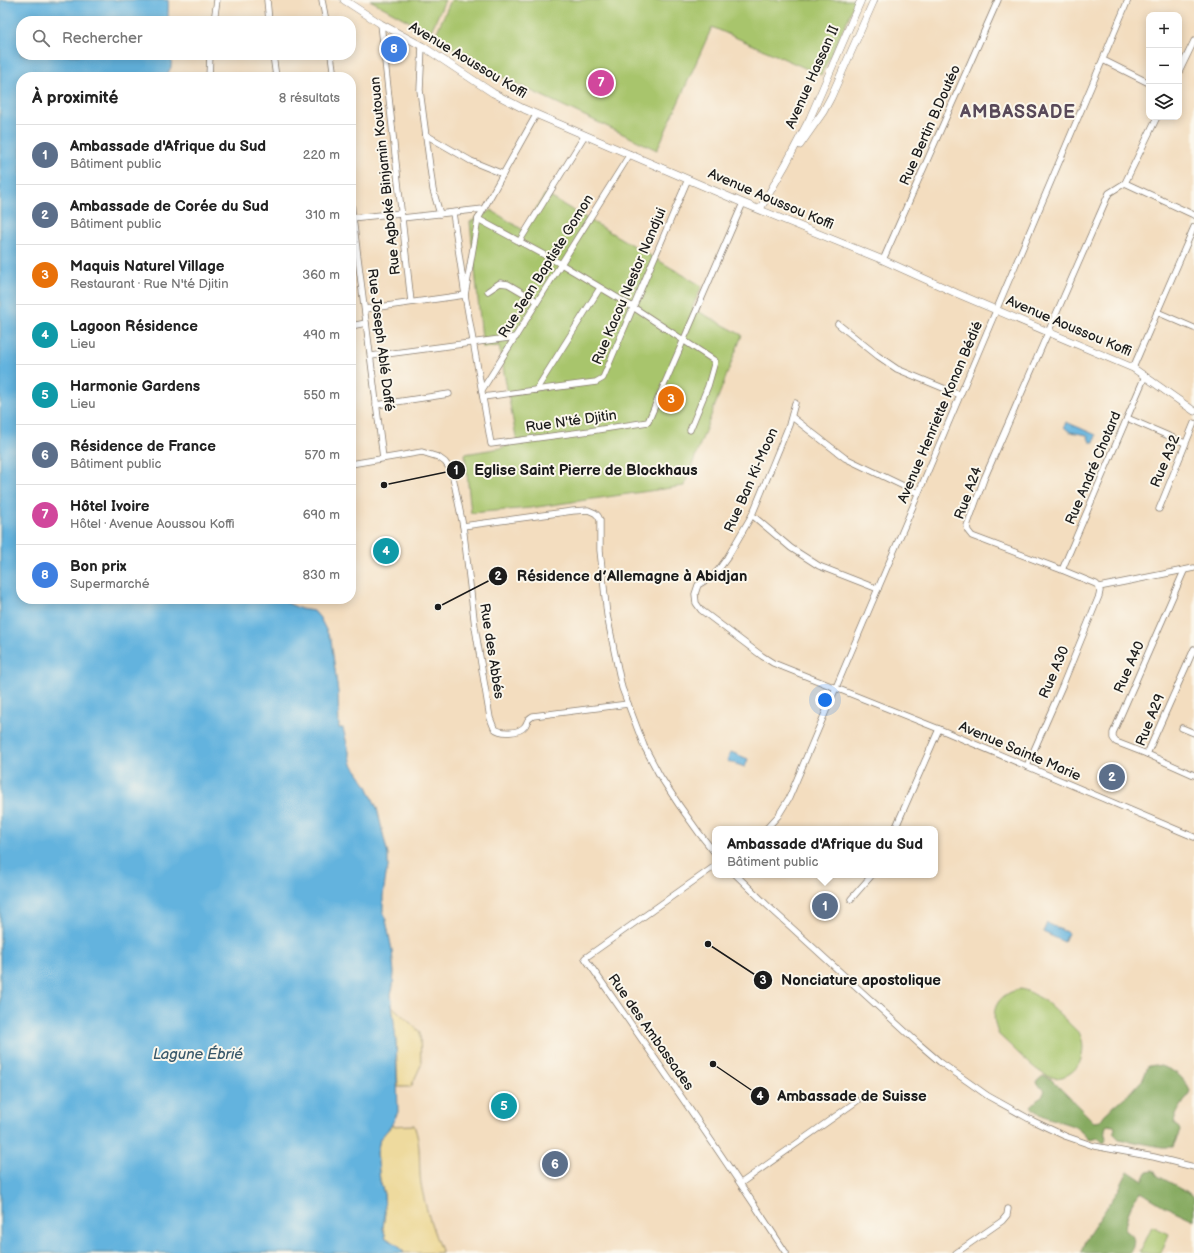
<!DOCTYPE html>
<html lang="fr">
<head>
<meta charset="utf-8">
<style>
	body { margin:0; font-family:"Balsamiq Sans",sans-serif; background:#f6f6f6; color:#222 }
	.controls { position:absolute; right:12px; top:12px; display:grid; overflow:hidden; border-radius:8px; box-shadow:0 2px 10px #0003 }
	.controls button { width:36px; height:36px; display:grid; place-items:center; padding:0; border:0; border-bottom:1px solid #e0e0e0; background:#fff; color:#222; font:20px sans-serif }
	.you { position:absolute; left:825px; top:700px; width:14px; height:14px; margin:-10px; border:3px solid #fff; border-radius:50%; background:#1a73e8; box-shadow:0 0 0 6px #1a73e833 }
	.badge { display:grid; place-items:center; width:26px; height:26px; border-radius:50%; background:#b45309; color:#fff; font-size:13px; font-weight:700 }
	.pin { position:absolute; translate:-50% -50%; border:2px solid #fff; box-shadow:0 1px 4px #0006 }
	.popup { position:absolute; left:712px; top:826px; width:226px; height:52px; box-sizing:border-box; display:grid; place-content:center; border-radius:8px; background:#fff; filter:drop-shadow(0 1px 3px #0005); font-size:13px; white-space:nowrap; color:#767676 }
	.popup b { font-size:15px; color:#222 }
	.popup::after { content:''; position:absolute; left:50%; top:100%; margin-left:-8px; border:8px solid transparent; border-top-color:#fff }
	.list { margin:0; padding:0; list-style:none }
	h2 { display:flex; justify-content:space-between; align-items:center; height:52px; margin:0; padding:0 16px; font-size:17px }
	h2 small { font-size:13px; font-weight:400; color:#767676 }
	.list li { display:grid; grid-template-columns:26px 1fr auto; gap:12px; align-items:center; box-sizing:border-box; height:60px; padding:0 16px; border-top:1px solid #e0e0e0 }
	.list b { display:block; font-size:15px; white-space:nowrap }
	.list p { margin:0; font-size:13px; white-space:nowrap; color:#767676 }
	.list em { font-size:13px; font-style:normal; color:#767676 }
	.icon { flex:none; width:22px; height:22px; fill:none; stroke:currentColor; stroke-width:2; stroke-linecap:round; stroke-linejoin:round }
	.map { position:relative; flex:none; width:1194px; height:1253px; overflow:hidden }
	.search { position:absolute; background:#fff; box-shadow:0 2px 10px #0003; left:16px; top:16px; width:340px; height:44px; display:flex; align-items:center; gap:10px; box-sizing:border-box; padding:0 14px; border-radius:16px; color:#767676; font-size:15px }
	.panel { position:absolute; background:#fff; box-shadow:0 2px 10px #0003; left:16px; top:72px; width:340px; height:532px; border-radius:16px }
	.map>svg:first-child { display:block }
</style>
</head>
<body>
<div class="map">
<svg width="1194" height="1253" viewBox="0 0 1194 1253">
	<rect width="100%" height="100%" fill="#fbf7ec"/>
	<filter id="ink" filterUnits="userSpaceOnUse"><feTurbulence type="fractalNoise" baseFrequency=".025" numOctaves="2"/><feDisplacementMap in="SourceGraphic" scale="8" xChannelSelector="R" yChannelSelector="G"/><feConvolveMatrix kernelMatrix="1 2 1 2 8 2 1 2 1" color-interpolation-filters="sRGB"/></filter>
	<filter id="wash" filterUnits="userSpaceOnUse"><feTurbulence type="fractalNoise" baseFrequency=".012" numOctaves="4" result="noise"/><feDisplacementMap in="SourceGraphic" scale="16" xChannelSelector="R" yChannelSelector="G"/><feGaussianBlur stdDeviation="0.9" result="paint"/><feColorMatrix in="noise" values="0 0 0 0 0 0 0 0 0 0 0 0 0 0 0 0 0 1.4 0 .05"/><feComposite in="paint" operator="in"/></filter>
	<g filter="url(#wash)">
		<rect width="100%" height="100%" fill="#f3ddbf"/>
		<g fill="#a8c56c" stroke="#627044">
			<path d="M370,0H445L430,33Z"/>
			<path d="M451,0H855L848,19L821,75L712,27L657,150L487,70L435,36Z"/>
			<path d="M545,194L702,286L692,308L742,335L684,486L530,508L471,513L465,454L501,448L517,442L499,346L483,348L470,222L491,210L523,230Z"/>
			<path d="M1021,989C1044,995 1063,1018 1080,1034C1084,1043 1084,1054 1079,1064C1073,1074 1061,1080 1050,1077C1036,1073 1011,1045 999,1035C988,1012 996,994 1021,989Z"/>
			<path d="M1152,1226L1169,1234L1161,1253H1140Z"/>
		</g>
		<g fill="#86aa60" stroke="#51633e">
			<path d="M1156,1065C1173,1069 1183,1075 1190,1091C1185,1103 1175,1111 1174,1124L1179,1128L1180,1131L1173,1147H1162L1119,1139L1113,1133L1115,1129L1114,1126L1108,1125C1104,1131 1107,1136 1105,1142L1103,1143L1099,1138L1089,1140C1085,1136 1080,1130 1075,1127C1063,1121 1038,1118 1031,1106L1037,1100L1042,1097L1045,1090L1038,1085L1037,1081L1043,1076L1051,1079L1094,1122L1100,1121L1105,1114L1133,1090L1143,1079L1148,1066Z"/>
			<path d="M1128,1171L1143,1181L1147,1172L1153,1171L1156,1173L1158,1176L1186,1191L1194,1197V1220L1164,1206L1141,1192C1131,1201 1126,1217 1125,1230C1137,1238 1134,1240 1131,1253H1081L1085,1240L1118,1191Z"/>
		</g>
		<g fill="#eeda9e" stroke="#857b5d">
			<path d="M392,1006L420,1032L421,1065L411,1087H398L396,1041Z"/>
			<path d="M414,1125C422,1146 418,1163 421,1184C425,1207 433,1231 442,1253H404L398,1245L386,1238L383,1228L385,1212L384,1194L380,1181L377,1153L380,1138L391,1126Z"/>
		</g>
		<g fill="#63b3de" stroke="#40687d">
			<path d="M0,0H168C169,6 167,16 169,21H21V55H172L171,67L166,77H21V599H286L285,602L301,609L314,611L320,618L331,640L338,692L339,728H343L352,764L367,786L377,808L388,855V868L386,875L383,896V913L386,920L392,950L394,973L393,986L391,994L396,1041L398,1112L391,1126L380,1139L377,1153L380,1181L384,1194L385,1212L383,1228L386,1238L398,1245L404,1253H0Z"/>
			<path d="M1066,422L1096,435L1094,442H1090L1087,435L1070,432L1064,427Z"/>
			<path d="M731,752L748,759L745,767L727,761Z"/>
			<path d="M1047,923L1068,933L1064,942L1043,932Z"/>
		</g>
	</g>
	<g filter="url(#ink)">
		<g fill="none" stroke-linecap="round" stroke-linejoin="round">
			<g stroke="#887c6e" stroke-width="7">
				<g id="minor">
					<path d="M267,0L269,21"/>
					<path d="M322,0L326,21"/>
					<path d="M214,21L217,0"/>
					<path d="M381,24L411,302"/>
					<path d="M422,46L420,90L433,190L440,214"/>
					<path d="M273,55L276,77"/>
					<path d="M331,55L334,77"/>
					<path d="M1103,60L1149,83"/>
					<path d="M1179,72L1194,41"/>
					<path d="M209,77L210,55"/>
					<path d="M426,135L471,161L503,174"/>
					<path d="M1125,183L1194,215"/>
					<path d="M351,202L383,458"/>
					<path d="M453,213L465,295L491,444L590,431L648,422L743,203"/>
					<path d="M351,218L401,213"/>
					<path d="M402,218L483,209"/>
					<path d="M478,219L561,264L633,307L715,361L708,386L690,430"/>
					<path d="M519,242L585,135"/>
					<path d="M883,260L998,0"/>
					<path d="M488,291L500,283L508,284L537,301"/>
					<path d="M365,309L465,295L478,219L536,115"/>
					<path d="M1157,312L1194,328"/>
					<path d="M838,324L878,356L897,369L960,395"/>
					<path d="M351,326L366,323"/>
					<path d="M371,356L516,337"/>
					<path d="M1133,368L1194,227"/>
					<path d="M482,390L630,154"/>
					<path d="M536,390L600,288"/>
					<path d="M483,397L596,382L603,378L688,179"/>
					<path d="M795,403L789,425L752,515L727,558L719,569L713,576L698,585L695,594L696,603L701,610L762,656L773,663L939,729L1194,837"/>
					<path d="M376,405L449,394"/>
					<path d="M792,417L845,458L918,493"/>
					<path d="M1127,418L1185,443"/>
					<path d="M351,464L422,452L438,457L445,462L452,472L463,526L475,627L490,718L494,728C500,734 519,734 525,726C528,721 527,719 533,716L628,704"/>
					<path d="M1159,509L1194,423"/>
					<path d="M752,515L791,548L819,566L878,589"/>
					<path d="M463,526L573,511L588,510L595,513L598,516L600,520V550L607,615L614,650L622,688L644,746L660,776L679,805L699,833L715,853"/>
					<path d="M1062,570L1145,376"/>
					<path d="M1099,587L1096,584L1062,570L972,536L968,531L967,526L984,479L1109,193L1125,183L1157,117"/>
					<path d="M1099,587L1194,568"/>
					<path d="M1194,649L1147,754L1194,775"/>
					<path d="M1182,728L1194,733"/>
					<path d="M1147,754L1116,742L1113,738V733L1184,571"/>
					<path d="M1027,766L1063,684L1099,596L1100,591L1099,587"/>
					<path d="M766,829L778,816L789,798L1128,0"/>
					<path d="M895,829L939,729"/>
					<path d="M715,866L585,958C653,1055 721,1153 786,1253"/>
					<path d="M736,875L768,906L919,1044L940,1062L988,1096L1033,1121L1065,1136L1094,1146L1154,1157L1194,1167"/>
					<path d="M851,899L872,875"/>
					<path d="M741,1183L857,1101"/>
					<path d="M956,1253L1002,1221L1007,1215L1008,1209"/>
				</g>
			</g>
			<g stroke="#887c6e" stroke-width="8">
				<g id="tertiary">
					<path d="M344,0L381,24L422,46L493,93L524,109L743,203L883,260L956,293L1133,368L1194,411"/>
					<path d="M800,145L823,112L831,97L874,0"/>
					<path d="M760,209L786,164L810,118L861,0"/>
				</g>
			</g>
			<use href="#minor" stroke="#fff" stroke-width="5.5"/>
			<use href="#tertiary" stroke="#fff" stroke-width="7"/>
		</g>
	</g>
	<g text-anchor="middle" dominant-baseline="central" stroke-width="4" stroke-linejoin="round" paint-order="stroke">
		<g font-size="14" fill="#1c1c1c" stroke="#fbf7ec">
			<text transform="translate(468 60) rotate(31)">Avenue Aoussou Koffi</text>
			<text transform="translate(812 77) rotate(-66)">Avenue Hassan II</text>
			<text transform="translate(930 125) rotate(-66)">Rue Bertin B.Doutéo</text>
			<text transform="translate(385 176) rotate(-96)">Rue Agboké Binjamin Koutouan</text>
			<text transform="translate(771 199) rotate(23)">Avenue Aoussou Koffi</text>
			<text transform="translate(546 266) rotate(-58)">Rue Jean Baptiste Gomon</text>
			<text transform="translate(629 286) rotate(-67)">Rue Kacou Nestor Nandjui</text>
			<text transform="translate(1069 326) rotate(23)">Avenue Aoussou Koffi</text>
			<text transform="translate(381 340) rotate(83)">Rue Joseph Ablé Daffé</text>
			<text transform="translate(940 412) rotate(-67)">Avenue Henriette Konan Bédié</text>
			<text transform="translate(571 421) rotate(-8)">Rue N'té Djitin</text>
			<text transform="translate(1165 461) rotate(-68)">Rue A32</text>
			<text transform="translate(1093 468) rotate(-67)">Rue André Chotard</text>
			<text transform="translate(751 480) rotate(-66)">Rue Ban Ki-Moon</text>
			<text transform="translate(968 493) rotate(-70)">Rue A24</text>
			<text transform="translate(492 651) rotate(81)">Rue des Abbés</text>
			<text transform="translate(1129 667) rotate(-66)">Rue A40</text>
			<text transform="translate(1054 672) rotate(-67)">Rue A30</text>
			<text transform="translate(1150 720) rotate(-68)">Rue A29</text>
			<text transform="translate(1020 751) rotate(23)">Avenue Sainte Marie</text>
			<text transform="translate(651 1032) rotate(55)">Rue des Ambassades</text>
		</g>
		<g font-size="15" font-style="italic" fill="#38586a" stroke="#fbf7ec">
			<text x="198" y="1054">Lagune Ébrié</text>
		</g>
		<g font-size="18" font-weight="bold" letter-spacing="1" fill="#594a5a" stroke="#fbf7ec">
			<text x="1018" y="112">AMBASSADE</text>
		</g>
	</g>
	<path fill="none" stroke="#1c1c1c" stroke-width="1.5" d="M384 485L456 470M438 607L498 576M708 944L763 980M713 1064L760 1096"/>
	<g fill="#1c1c1c" stroke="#fbf7ec" stroke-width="1.5">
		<circle cx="384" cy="485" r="4"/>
		<circle cx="438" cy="607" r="4"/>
		<circle cx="708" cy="944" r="4"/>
		<circle cx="713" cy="1064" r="4"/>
		<circle cx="456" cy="470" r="10"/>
		<circle cx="498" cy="576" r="10"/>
		<circle cx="763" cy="980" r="10"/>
		<circle cx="760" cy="1096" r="10"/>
	</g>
	<g font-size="12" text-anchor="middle" font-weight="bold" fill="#fff">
		<text x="456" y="474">1</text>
		<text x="498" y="580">2</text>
		<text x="763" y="984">3</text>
		<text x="760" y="1100">4</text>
	</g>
	<g font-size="15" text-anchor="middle" font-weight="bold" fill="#1c1c1c" stroke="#fbf7ec" stroke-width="4" stroke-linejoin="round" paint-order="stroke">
		<text x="586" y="475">Eglise Saint Pierre de Blockhaus</text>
		<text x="632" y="581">Résidence d’Allemagne à Abidjan</text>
		<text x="861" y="985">Nonciature apostolique</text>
		<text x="852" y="1101">Ambassade de Suisse</text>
	</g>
</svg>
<div class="controls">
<button>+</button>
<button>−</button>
<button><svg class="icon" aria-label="layers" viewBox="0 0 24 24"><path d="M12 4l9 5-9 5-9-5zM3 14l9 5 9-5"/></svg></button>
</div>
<div class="you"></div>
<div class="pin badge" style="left:825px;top:906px;background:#5c6f8a">1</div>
<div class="popup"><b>Ambassade d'Afrique du Sud</b>Bâtiment public</div>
<div class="pin badge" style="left:1112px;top:777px;background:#5c6f8a">2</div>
<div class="pin badge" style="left:671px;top:399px;background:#e8710a">3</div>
<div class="pin badge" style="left:386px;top:551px;background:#0f9aa8">4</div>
<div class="pin badge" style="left:504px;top:1106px;background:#0f9aa8">5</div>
<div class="pin badge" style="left:555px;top:1164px;background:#5c6f8a">6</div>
<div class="pin badge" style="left:601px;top:83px;background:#d1479c">7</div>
<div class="pin badge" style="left:394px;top:49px;background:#3f7fe0">8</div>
<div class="search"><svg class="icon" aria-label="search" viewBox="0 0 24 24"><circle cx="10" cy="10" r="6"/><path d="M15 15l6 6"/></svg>Rechercher</div>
<section class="panel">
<h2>À proximité<small>8 résultats</small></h2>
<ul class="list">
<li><span class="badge" style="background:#5c6f8a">1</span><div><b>Ambassade d'Afrique du Sud</b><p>Bâtiment public</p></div><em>220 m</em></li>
<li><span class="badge" style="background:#5c6f8a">2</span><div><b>Ambassade de Corée du Sud</b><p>Bâtiment public</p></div><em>310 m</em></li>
<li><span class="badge" style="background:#e8710a">3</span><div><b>Maquis Naturel Village</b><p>Restaurant · Rue N'té Djitin</p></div><em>360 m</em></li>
<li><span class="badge" style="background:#0f9aa8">4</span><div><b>Lagoon Résidence</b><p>Lieu</p></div><em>490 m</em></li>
<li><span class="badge" style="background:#0f9aa8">5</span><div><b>Harmonie Gardens</b><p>Lieu</p></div><em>550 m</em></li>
<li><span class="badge" style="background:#5c6f8a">6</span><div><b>Résidence de France</b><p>Bâtiment public</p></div><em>570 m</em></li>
<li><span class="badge" style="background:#d1479c">7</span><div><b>Hôtel Ivoire</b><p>Hôtel · Avenue Aoussou Koffi</p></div><em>690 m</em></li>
<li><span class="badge" style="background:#3f7fe0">8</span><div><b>Bon prix</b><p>Supermarché</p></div><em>830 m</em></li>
</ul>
</section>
</div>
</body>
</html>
